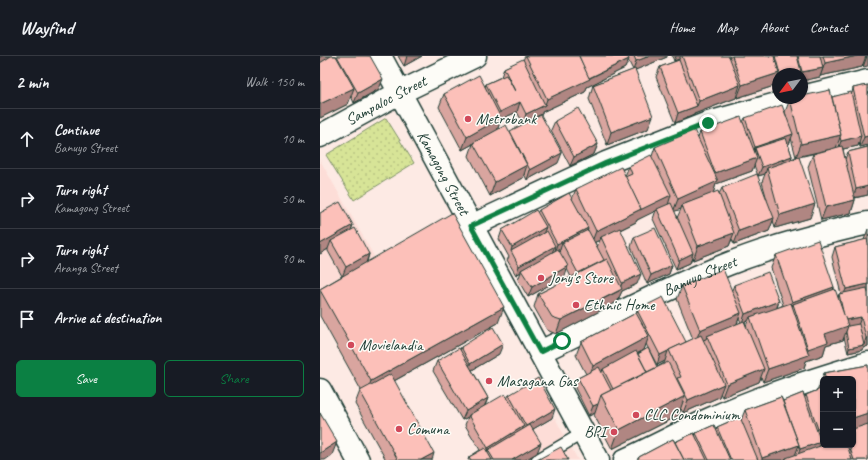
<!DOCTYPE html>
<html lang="en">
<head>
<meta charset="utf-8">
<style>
	body { margin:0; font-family:Caveat,sans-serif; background:#20242c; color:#f1f3f6 }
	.controls { position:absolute; right:12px; bottom:12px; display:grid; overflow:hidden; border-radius:6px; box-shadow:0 1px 3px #0004 }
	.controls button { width:36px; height:36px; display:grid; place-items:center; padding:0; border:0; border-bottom:1px solid #363941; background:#171b24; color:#f1f3f6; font:20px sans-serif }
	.compass { position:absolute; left:452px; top:12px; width:36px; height:36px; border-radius:50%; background:#171b24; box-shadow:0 1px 3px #0004; rotate:238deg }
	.stop { position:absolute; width:12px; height:12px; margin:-9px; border:3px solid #0b8043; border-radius:50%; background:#fff }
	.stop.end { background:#0b8043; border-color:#fff; box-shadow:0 1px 4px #0008 }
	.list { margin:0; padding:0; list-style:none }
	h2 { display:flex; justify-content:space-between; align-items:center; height:52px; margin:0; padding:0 16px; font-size:17px }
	h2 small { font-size:13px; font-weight:400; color:#9ea1a6 }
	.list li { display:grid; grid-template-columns:26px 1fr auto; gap:12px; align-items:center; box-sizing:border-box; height:60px; padding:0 16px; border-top:1px solid #363941 }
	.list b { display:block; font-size:15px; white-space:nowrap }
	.list p { margin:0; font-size:13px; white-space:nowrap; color:#9ea1a6 }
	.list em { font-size:13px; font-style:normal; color:#9ea1a6 }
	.actions { display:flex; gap:8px; padding:12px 16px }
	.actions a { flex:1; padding:9px 0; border:1px solid #0b8043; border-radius:6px; text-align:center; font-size:14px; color:#0b8043 }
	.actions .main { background:#0b8043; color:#fff }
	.icon { flex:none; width:22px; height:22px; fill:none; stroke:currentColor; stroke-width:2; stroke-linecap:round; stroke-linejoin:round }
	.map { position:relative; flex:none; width:548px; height:404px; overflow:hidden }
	header { display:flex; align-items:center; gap:24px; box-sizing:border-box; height:56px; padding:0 20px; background:#171b24; border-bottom:1px solid #363941 }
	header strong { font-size:19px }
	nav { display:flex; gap:22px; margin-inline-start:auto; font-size:14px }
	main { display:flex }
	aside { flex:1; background:#171b24 }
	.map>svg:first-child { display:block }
</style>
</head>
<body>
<header>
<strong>Wayfind</strong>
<nav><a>Home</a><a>Map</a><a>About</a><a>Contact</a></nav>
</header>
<main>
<aside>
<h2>2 min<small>Walk · 150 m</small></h2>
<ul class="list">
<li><svg class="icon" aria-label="ahead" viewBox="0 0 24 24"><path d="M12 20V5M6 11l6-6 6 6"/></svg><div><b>Continue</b><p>Banuyo Street</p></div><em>10 m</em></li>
<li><svg class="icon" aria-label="right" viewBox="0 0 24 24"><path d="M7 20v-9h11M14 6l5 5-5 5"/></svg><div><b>Turn right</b><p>Kamagong Street</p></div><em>50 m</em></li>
<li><svg class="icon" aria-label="right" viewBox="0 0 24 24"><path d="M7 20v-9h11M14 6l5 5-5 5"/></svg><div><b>Turn right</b><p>Aranga Street</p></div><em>90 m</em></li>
<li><svg class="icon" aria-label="arrive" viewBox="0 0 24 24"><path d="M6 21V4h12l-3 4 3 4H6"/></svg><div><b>Arrive at destination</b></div></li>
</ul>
<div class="actions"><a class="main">Save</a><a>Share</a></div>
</aside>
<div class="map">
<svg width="548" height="404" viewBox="0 0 548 404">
	<defs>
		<pattern id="grass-dots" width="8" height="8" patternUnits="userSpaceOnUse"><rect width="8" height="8" fill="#d7e497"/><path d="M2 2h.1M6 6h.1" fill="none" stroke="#b8c483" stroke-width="1.8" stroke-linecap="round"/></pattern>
	</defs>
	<rect width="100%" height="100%" fill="#fdeae4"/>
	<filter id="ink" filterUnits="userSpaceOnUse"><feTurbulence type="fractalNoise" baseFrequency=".025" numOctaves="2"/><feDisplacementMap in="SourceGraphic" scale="8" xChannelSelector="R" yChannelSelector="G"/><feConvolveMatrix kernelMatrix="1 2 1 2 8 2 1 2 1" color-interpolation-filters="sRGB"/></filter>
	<g filter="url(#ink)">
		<g fill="#fdddd7">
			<path d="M0,104L59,209L0,242Z"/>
			<path d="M235,362L258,404H164L163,403Z"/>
		</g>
		<path fill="url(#grass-dots)" stroke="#7b9066" d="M66,62L94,107L34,144L6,99Z"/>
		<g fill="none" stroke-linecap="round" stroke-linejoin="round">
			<g stroke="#1f3d34" stroke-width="14">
				<path id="service" d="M217,404L263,377"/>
			</g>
			<g stroke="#1f3d34" stroke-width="25">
				<g id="minor">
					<path d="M482,41L548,25"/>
					<path d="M151,170L286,107L388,67L478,42"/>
					<path id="s1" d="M220,296C283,266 344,233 408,208C453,190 501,178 548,167"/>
					<path d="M305,404C334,391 361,376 390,363C441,340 495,323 548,307"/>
				</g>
			</g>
			<g stroke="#1f3d34" stroke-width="25">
				<g id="tertiary">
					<path id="s2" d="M0,80L79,37L155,0"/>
				</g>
			</g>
			<g stroke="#1f3d34" stroke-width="25">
				<g id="secondary">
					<path id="s3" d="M60,0L278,404"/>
					<path d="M0,334L38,404"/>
				</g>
			</g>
			<use href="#service" stroke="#fdfcf7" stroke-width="11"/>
			<use href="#minor" stroke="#fdfcf7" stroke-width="22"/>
			<use href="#tertiary" stroke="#fdfcf7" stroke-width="22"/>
			<use href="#secondary" stroke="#fdfcf7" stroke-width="22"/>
		</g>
		<g fill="#d9a59f" stroke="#1f3d34" fill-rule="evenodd">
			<path d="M0,0H50L59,33L34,47L31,40L28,48L0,62Z"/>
			<path d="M78,0H102L84,10Z"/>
			<path d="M205,0H347V1L315,14L328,73L287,89L269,43L273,29L313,14L308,4L305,12L267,31L265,36L222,56V58L203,67L197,56L181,63L177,74L189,75L238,107L207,124L204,118L203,122L170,140L149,100L153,88L142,94L119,51L124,38L165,31L166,28L181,21L184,12L203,4Z"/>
			<path d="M352,0H548L543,11V9L542,11L500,20V21L482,25V18H458V29H457L456,25L454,30L417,42L416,40V42L374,58V59L355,67L336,21L340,11L359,4V3L354,5Z"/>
			<path d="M548,29V139L535,142V144L531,157L501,164L488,111L493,98L496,97L479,101L490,162L455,172L453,164L449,175L414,188L412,183L409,190L373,204L372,201L370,207L356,213L333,163L336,154L317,164L316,166L300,174L317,228L302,235L297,246L236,278L227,274L214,251L218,238L251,221L247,213L245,220L208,241L198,224L201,216L196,219L187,204L189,201L179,183L182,174L217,157L219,154L252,143L256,133L306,121L305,120L309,110L332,100L335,91L378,82L380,76L423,66L425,62H467L465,56L470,43L512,41L532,37L533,32ZM471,82L476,101L471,103L472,100L468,88H469ZM539,86L540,91L548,89L547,91L528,96L525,103L523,93L538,90ZM434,109L438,120L445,118L442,126L447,144L402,132L399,138L393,137L396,128L432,115ZM361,153L357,162L354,155ZM280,184L277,191L275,186Z"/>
			<path d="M235,65L278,88L274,98L250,110L231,74Z"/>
			<path d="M0,157L33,169L31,174L49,198L47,206L178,267L74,325L112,404H66L35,348L40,335L41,334L0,260V233L22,220L8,195V193L0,198Z"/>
			<path d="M548,173V290L543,292L542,294L528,297L524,281L523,284L506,289L503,299L486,305L484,312L443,326L441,321L439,326L402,341L400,337L399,341L363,357L361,353L358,360L292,393L274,359L275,357L269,360L255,332L258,322L266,318L256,299L261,286L316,257L317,254L366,286L373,283L357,243L362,230L412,234L414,229L459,245L457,252L463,249L451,212L456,199L514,231V233L518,242L519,238H521L512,201L515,191L544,184ZM419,262L421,266L417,268ZM428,265L426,270L425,266ZM326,288L337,309L345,305L344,307L337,311L317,297L324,294Z"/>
			<path d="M314,181L352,209L349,218L327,228L311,191Z"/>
			<path d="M141,291L179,298L152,314L168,342L165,350L187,342L189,339L232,362L213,373L217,397L205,404H148L149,401L160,394L145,369L148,361L142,364L113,315L117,305L140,294Z"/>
			<path d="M548,309V404H317L319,401L353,383L355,386L374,377L375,380L376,377L394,369L396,374L397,371L420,361L421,364L425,354L461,341L463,345L483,337L485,341L486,339L498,334V333L504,317ZM503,323H533V389H503Z"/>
		</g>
		<g fill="#b08682" stroke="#1f3d34">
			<path d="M1,0H15L0,11V1Z"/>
			<path d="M87,0H102L84,10Z"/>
			<path d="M330,0H347V1L313,15L316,5Z"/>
			<path d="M356,0H361L359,3L354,5Z"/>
			<path d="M537,0H546L542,11L500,20L505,7Z"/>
			<path d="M547,0H548V10L543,11Z"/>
			<path d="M309,3L305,12L267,31L265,36L222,56V58L203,67L206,58L225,49L227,43Z"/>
			<path d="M503,12L500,21L482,25V16Z"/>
			<path d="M481,15L480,18H468Z"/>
			<path d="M459,17L454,30L417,42L422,29Z"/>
			<path d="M63,23L59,33L34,47L38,37Z"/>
			<path d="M420,29L416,42L374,58V59L355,67L358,57L377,50L379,45Z"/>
			<path d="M34,32L28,48L0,62V48Z"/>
			<path d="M200,46L197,56L181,63L177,75L153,87V88L142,94L147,81L177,64L180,56Z"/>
			<path d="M333,60L328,73L287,89L291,76Z"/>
			<path d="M473,78L469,88L437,99L435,92L432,100L431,101L435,91Z"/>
			<path d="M521,79L516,92L476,101L481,88Z"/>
			<path d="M541,80L538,90L518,94L521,85Z"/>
			<path d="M548,80V89L540,91L544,81Z"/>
			<path d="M278,88L274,98L250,110L254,101Z"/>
			<path d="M242,97L238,107L207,124L210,114Z"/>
			<path d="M472,100L469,109L447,112L445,118L438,120L442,111Z"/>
			<path d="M437,102L432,115L396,128L393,138L362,149L361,153L353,156L358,143L392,127L395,117Z"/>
			<path d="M207,109L203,122L170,140L175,126Z"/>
			<path d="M548,130V139L533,142L536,133Z"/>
			<path d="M351,139L348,149L317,164L316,166L281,183V181L280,184L271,188L276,175L321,153Z"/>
			<path d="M535,144L531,157L501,164L506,151Z"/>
			<path d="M495,148L490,162L455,172L460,159Z"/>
			<path d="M454,162L449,175L414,188L419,175Z"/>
			<path d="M33,169L28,182L11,185L8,193L0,198V188Z"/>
			<path d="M226,171L222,181L191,195L192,191Z"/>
			<path d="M268,172L265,181L242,187L240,194L234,198L237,188Z"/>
			<path d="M414,177L409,190L373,204L378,190Z"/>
			<path d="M235,190L231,199L201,214V216L196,219L199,210Z"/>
			<path d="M373,197L370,207L356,213L359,204Z"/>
			<path d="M49,198L46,207L22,221L26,211Z"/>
			<path d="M352,209L349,218L327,228L331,219Z"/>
			<path d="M248,210L245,220L208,241L212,231Z"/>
			<path d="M321,218L317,228L302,235L297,246L236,278L241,264L299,235L302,227Z"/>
			<path d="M548,228V237L522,243L526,233Z"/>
			<path d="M514,231L510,245L473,248L468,259H467L472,246Z"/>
			<path d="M459,245L456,254L430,261L428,265L422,267L425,258Z"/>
			<path d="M184,251L178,267L45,341L51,325Z"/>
			<path d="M421,257L416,270L387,280L386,283L375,287L380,274Z"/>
			<path d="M541,261L538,270L527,273L523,284L506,289L503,299L486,305L484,312L443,326L448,313L485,300L488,293L505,278L525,264Z"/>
			<path d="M329,280L324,294L284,315L283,313L282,316L268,323L273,310Z"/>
			<path d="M546,282H548V290L543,292L542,294L528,297L529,292L544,289Z"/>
			<path d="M183,288L179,298L147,317L150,308Z"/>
			<path d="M348,295L345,305L337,309L340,299Z"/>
			<path d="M444,313L439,326L402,341L407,328Z"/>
			<path d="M404,328L399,341L363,357L368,344Z"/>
			<path d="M365,340L358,360L292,393L299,374Z"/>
			<path d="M168,342L164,351L149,359L148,361L142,364L146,355Z"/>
			<path d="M278,348L275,357L269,360L273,350Z"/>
			<path d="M235,353L232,362L203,379L206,370Z"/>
			<path d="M548,357V371L533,376V362Z"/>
			<path d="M204,370L200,380L168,394L164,401L168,392Z"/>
			<path d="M502,384H503V389L499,394Z"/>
			<path d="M17,386L12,399L5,404H0V397Z"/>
			<path d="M501,386L497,395L477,403L480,393Z"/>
			<path d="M221,387L217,397L205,404H192Z"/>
			<path d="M479,389L474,402H466L465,404H442V402Z"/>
			<path d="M114,397L112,404H101Z"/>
		</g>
		<g fill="#fcc0b9" stroke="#1f3d34">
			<path d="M11,0H16L34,32L0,48V7Z"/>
			<path d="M17,0H50L63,23L38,37Z"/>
			<path d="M206,0H259L270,23L227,43Z"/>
			<path d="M259,0H307L309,3L269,22Z"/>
			<path d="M314,0H330L316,5Z"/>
			<path d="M362,0H409L420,29L379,45Z"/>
			<path d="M412,0H454L459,17L422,29Z"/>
			<path d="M455,0H477L481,15L468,18H460Z"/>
			<path d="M478,0H500L503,12L482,16Z"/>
			<path d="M503,0H537L505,7Z"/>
			<path d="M203,3L225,49L206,58L200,46L180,56L166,28L186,19L195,35L184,12Z"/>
			<path d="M359,4L377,50L358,57L340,11Z"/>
			<path d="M315,13L333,60L291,76L273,29Z"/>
			<path d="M159,19L181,62L147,81L124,38Z"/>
			<path d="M548,29V80L544,81L533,32Z"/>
			<path d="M510,34L521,79L481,88L470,43L475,42H482V40Z"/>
			<path d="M531,36L541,80L521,85L520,81L521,79L512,41Z"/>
			<path d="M462,49L473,78L435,91L425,62Z"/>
			<path d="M258,52L278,88L254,101L235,65Z"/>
			<path d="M221,59L242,97L210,114L190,75Z"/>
			<path d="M421,61L437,102L395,117L380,76Z"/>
			<path d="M186,69L207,109L175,126L153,87Z"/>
			<path d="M374,74L398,125L358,143L335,91Z"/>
			<path d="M466,82L472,100L442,111L435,92Z"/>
			<path d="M522,90L535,144L506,151L493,98Z"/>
			<path d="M548,91V130L536,133L528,96Z"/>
			<path d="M331,99L351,139L320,154L321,153L305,121L312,118L309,110Z"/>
			<path d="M479,101L495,148L460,159L447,112Z"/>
			<path d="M301,111L321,153L276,175L256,133Z"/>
			<path d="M437,118L454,162L419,175L402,132Z"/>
			<path d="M398,135L414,177L378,190L362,149Z"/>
			<path d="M249,137L268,172L237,188L219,154Z"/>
			<path d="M20,146L33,169L0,188V157Z"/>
			<path d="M351,147L373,197L359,204L337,153Z"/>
			<path d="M216,154L226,171L192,191L182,174Z"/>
			<path d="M132,157L184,251L51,325L0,234V233Z"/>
			<path d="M35,172L49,198L26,211L11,185Z"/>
			<path d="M300,172L321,218L302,227L281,181Z"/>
			<path d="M335,172L352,209L331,219L314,181Z"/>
			<path d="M268,174L284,204L258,217L242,187Z"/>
			<path d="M227,175L235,190L199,210L191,195Z"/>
			<path d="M547,183L548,187V228L526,233L515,191Z"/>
			<path d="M498,184L514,231L472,246L456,199Z"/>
			<path d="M238,193L248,210L212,231L201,214Z"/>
			<path d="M287,203L302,233L241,264L232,261L218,238Z"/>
			<path d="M403,213L421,257L380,274L362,230Z"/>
			<path d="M448,216L459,245L425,258L414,229Z"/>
			<path d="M547,232L548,238V282H546L541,261L525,264L519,238Z"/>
			<path d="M515,233L528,270L505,278L508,286L488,293L473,248Z"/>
			<path d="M343,241L366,286L349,294L348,295L340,299L317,254Z"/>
			<path d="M471,247L489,299L448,313L430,261Z"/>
			<path d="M316,257L329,280L273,310L261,286Z"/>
			<path d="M424,265L444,313L407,328L387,280Z"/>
			<path d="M539,268L544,289L529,292L526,276L528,270Z"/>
			<path d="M173,271L183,288L150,308L141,291Z"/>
			<path d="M381,279L404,328L368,344L357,322L361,321L349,294Z"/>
			<path d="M139,292L168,342L146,355L117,305Z"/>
			<path d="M328,292L337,311L327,316L318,298Z"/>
			<path d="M316,295L327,316L293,333L283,313Z"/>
			<path d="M348,306L365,340L299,374L281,339Z"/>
			<path d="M548,309V357L533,362V323H506L504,317Z"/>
			<path d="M279,311L291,334L281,339L278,348L273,350L258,322Z"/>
			<path d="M71,318L114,397L101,404H78L40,335Z"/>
			<path d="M218,322L235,353L206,370L189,339Z"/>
			<path d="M503,332V384H502L486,339Z"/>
			<path d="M483,337L501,386L480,393L479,389L463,345Z"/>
			<path d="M185,338L204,370L168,392L149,359Z"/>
			<path d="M461,341L479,389L442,402L425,354Z"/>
			<path d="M0,357L17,386L0,397Z"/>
			<path d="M420,361L438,404H411L397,371Z"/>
			<path d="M548,368V404H534L529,389H533V373Z"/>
			<path d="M210,369L221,387L192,404H174L168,394Z"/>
			<path d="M394,369L410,404H389L376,377Z"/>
			<path d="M374,377L387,404H364L355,386Z"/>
			<path d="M353,383L364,404H317L319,401Z"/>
			<path d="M503,389H527L532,404H466V402Z"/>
			<path d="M241,391L248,404H217Z"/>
			<path d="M165,392L172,404H151L149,401Z"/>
		</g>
	</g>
	<g fill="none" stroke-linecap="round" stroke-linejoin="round" filter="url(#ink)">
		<path stroke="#0b8043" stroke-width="5" d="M242,285L220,296L151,170L286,107L388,67"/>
	</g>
	<g fill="#d1495b" stroke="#fdfcf7" stroke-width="1.5">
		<circle cx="148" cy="63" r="4"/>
		<circle cx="221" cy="222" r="4"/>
		<circle cx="256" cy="249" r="4"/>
		<circle cx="31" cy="289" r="4"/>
		<circle cx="169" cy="325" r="4"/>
		<circle cx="316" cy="359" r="4"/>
		<circle cx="79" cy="373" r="4"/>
		<circle cx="294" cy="376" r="4"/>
	</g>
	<g text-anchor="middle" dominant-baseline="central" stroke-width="3" stroke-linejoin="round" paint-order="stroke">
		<g font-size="16" fill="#1f3d34" stroke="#fdfcf7">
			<text stroke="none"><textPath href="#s2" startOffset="75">Sampaloc Street</textPath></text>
			<text stroke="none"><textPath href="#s3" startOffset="133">Kamagong Street</textPath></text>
			<text stroke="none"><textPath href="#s1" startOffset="177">Banuyo Street</textPath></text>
		</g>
		<g font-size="16" fill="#1f3d34" stroke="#fdfcf7" text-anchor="start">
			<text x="156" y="63">Metrobank</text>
			<text x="229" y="222">Jony's Store</text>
			<text x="264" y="249">Ethnic Home</text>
			<text x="39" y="289">Movielandia</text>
			<text x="177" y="325">Masagana Gas</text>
			<text x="324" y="359">CLC Condominium</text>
			<text x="87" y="373">Comuna</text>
			<text x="286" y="376" text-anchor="end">BPI</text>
		</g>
	</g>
</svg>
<div class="controls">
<button>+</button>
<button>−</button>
</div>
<svg class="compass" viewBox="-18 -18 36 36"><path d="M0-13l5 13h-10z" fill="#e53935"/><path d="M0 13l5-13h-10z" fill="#9ea1a6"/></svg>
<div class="stop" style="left:242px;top:285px"></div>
<div class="stop end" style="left:388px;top:67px"></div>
</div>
</main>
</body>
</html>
